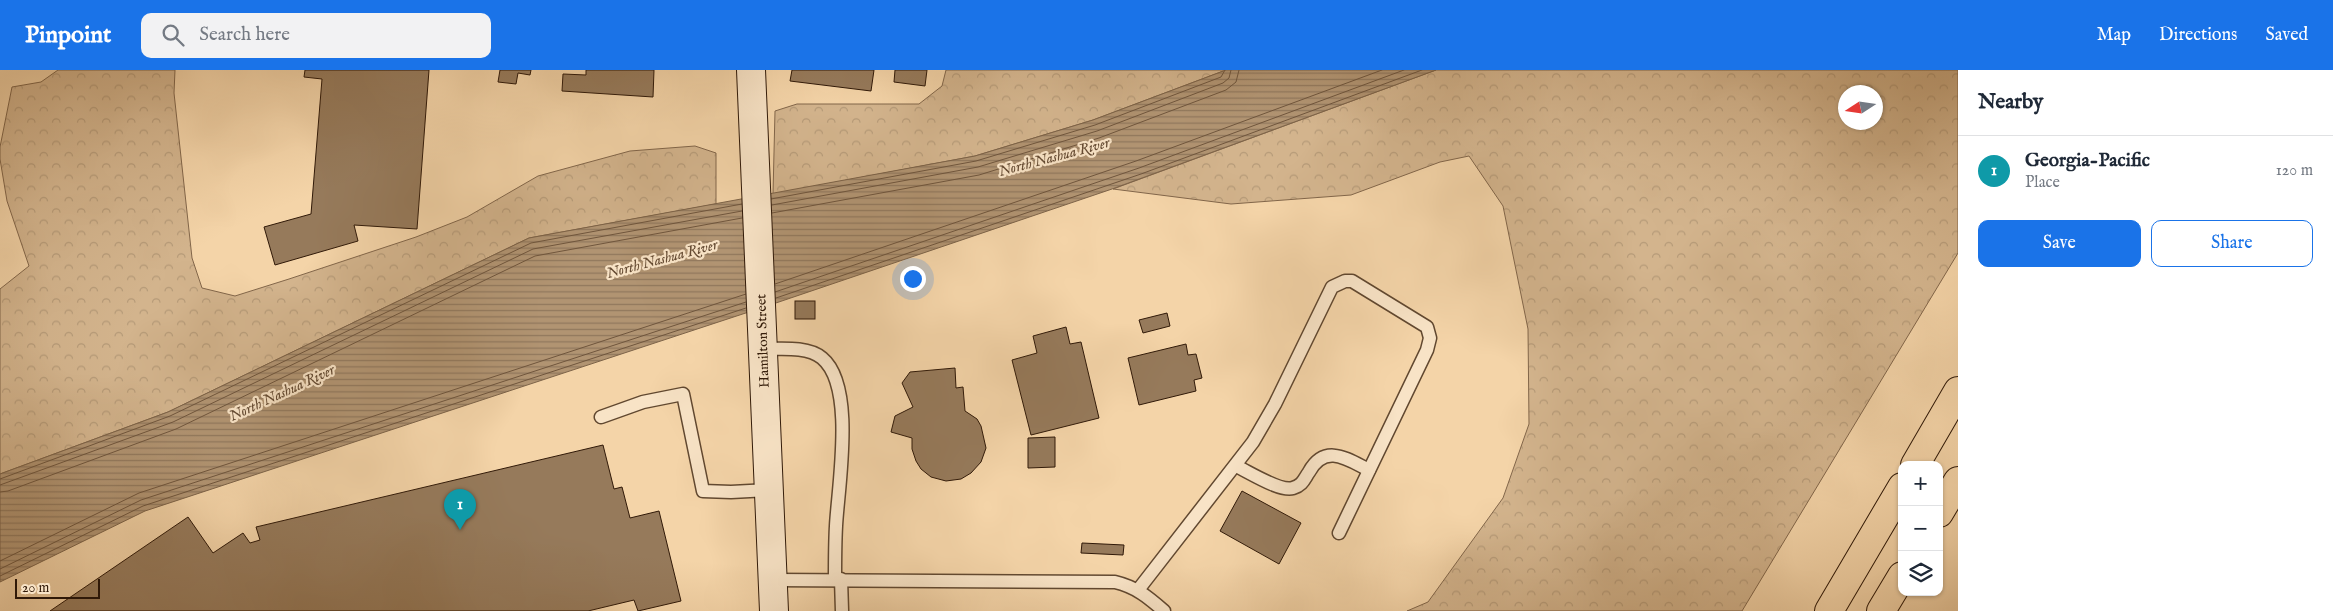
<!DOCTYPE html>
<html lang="en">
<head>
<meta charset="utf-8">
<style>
	body { margin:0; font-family:"IM FELL English",serif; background:#f2f2f3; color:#1f2937 }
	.controls { position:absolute; right:15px; bottom:15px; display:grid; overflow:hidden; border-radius:10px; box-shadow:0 1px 4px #0004 }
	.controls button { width:45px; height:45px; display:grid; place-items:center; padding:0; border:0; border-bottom:1px solid #e0e1e3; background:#fff; color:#1f2937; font:25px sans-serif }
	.compass { position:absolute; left:1838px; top:15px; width:45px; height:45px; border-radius:50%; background:#fff; box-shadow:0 1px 4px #0004; rotate:258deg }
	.scale { position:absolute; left:15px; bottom:12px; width:85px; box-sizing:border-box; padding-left:5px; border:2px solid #301908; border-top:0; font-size:14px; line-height:18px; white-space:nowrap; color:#301908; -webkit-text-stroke:4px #f8e3c6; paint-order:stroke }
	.you { position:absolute; left:912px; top:208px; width:18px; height:18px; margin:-12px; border:4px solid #fff; border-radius:50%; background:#1a73e8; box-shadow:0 0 0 8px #1a73e833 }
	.badge { display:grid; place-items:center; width:32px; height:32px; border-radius:50%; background:#1a73e8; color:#fff; font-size:16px; font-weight:700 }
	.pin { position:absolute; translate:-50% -41px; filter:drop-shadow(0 1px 2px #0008) }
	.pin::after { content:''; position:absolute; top:26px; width:18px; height:15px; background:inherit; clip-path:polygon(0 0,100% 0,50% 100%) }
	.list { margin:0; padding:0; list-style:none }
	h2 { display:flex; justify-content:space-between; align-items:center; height:65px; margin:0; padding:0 20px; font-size:21px }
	h2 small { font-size:16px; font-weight:400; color:#747a83 }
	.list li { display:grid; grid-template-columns:32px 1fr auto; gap:15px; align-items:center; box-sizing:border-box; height:70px; padding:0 20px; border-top:1px solid #e0e1e3 }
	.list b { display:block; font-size:19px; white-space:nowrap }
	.list p { margin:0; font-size:16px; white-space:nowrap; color:#747a83 }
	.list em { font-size:16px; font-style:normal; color:#747a83 }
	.actions { display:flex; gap:10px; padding:15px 20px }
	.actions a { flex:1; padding:11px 0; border:1px solid #1a73e8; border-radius:10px; text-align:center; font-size:18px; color:#1a73e8 }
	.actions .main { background:#1a73e8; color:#fff }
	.icon { flex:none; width:28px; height:28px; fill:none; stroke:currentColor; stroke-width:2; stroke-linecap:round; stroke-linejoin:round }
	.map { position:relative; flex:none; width:1958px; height:541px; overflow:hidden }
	header { display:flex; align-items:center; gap:30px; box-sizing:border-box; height:70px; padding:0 25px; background:#1a73e8; color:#fff }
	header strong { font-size:24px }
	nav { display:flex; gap:28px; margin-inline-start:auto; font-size:18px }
	.search { width:350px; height:45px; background:#f2f2f3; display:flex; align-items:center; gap:12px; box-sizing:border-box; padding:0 18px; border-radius:10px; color:#747a83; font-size:19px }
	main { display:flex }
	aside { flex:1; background:#fff }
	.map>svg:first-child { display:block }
</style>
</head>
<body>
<header>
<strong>Pinpoint</strong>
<div class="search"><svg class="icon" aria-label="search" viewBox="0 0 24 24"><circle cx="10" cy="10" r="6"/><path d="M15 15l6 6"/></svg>Search here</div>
<nav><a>Map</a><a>Directions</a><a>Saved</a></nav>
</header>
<main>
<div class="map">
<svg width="1958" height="541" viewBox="0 0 1958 541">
	<defs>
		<pattern id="forest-crowns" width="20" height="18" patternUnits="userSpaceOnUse" patternTransform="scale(1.25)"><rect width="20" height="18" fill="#d3b48d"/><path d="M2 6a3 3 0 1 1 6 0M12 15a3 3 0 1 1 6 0" fill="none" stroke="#b59a78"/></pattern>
		<pattern id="water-rules" width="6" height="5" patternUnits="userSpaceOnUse" patternTransform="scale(1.25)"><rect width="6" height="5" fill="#b19472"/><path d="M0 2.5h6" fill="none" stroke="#90785c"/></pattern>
	</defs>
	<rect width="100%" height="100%" fill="#f4d4a8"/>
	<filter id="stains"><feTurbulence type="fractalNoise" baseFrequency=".004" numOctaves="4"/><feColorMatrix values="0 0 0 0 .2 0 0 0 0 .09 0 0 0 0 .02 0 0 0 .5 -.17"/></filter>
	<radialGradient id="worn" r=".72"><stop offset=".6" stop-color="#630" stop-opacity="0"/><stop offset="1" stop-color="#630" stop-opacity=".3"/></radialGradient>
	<g fill="url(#forest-crowns)" stroke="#82664a" fill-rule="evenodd">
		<path d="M58,0H175L174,23L192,188L202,218L235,226L289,209L416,167L467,147L538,106L630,81L695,76L716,83V134L529,168L168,342L0,404V219L29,196L7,131L0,89V77L12,17L41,12Z"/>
		<path d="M946,0H1226L1093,50L975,86L773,124L775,41L797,34H919L942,16Z"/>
		<path d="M1436,0H1958V183L1742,541H1407L1428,532L1503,428L1529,354L1528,259L1503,136L1469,86L1440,92L1351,125L1231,134L1113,119ZM1846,22H1876V52H1846Z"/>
	</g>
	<path fill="url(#water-rules)" stroke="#7d6348" d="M1226,0H1436L1112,119L770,235L145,441L0,512V404L168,342L529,168L975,86L1093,50Z"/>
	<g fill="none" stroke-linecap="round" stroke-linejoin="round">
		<g stroke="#70563d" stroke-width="1">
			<path d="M771,129L976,91L1095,55L1221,7L1225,0"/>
			<path d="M772,135L978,97L1097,61L1223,13L1229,8L1231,0"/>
			<path d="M772,143L979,105L1099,68L1226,20L1236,12L1239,0"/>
			<path d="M775,214L1136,91L1382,0"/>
			<path d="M775,222L1139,98L1404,0"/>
			<path d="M776,228L1141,104L1422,0"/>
			<path d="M0,409L170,346L531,173L742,134"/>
			<path d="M0,415L173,352L533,179L742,141"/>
			<path d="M0,422L8,421L176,359L535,186L742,148"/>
			<path d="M0,491L139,423L746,224"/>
			<path d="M0,499L141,430L746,232"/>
			<path d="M0,506L143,436L746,238"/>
		</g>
	</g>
	<g fill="#967a5b" stroke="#301908">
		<path d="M305,0H429L417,159L354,155L358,171L275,195L264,157L311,144L322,9L304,7Z"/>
		<path d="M500,0H531L530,5L518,3L516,14L498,12Z"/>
		<path d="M586,0H654L653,27L562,21L563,4L586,5Z"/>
		<path d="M792,0H874L871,21L790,11Z"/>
		<path d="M895,0H927L925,16L894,12Z"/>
		<rect x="795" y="231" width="20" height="18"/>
		<path d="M1167,243L1170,256L1143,263L1139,250Z"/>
		<path d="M1066,257L1070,274L1081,272L1099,348L1031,365L1012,290L1037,283L1033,266Z"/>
		<path d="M1186,274L1188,285L1196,284L1202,308L1194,310L1196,321L1139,335L1128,288Z"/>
		<path d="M955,298L956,318L963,317L965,341L977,349L981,356L986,378L981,392L971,403L961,409L946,411L931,407L921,399L916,391L912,379V368L891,362L895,346L913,337L902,313L910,302Z"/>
		<path d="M1055,367V397L1028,398V368Z"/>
		<path d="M603,375L614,419L622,417L630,448L659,441L681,531L638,541L634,530L588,541H50L188,447L213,483L243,463L250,473L260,470L256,457Z"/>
		<path d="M1242,421L1301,453L1279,494L1220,461Z"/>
		<path d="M1082,473L1124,475L1123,485L1081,483Z"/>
	</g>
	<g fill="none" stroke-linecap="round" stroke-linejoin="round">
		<g stroke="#614830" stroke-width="15">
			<g id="service">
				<path d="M763,279C781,279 808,276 822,288C856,316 838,416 836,456C835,474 835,492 835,510"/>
				<path d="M601,347L643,332L683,324L703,421L731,422L769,420"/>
				<path d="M1236,396C1249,402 1280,422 1293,418C1303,415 1304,409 1309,402C1325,373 1347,389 1369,400"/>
				<path d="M841,509L842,541"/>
				<path d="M773,510L1115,512C1136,517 1148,527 1164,541"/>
				<path d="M1138,520L1253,372L1275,334L1332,217L1345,211H1352L1427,257L1430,268L1427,280L1339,463"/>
			</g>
		</g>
		<g stroke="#301908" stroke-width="30">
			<path id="secondary" d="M751,0L774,541"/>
		</g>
		<g stroke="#301908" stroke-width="30">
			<g id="motorway">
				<path d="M1915,395L1958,321"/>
				<path d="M1939,443L1958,411"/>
				<path d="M1829,541L1902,417"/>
				<path d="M1881,541L1902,506"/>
			</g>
		</g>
		<use href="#service" stroke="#f8e3c6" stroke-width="12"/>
		<use href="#secondary" stroke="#f8e3c6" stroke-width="28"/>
		<use href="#motorway" stroke="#f4d4a8" stroke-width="28"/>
	</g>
	<g text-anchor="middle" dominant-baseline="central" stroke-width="4.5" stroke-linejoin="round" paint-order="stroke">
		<g font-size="14" fill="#301908" stroke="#f8e3c6">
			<text transform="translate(763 271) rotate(-92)">Hamilton Street</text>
		</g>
		<g font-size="15" font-style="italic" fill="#644a32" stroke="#f8e3c6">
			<text transform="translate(1054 87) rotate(-15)">North Nashua River</text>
			<text transform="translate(662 189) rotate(-15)">North Nashua River</text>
			<text transform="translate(282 323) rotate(-25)">North Nashua River</text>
		</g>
	</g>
	<rect width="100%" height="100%" filter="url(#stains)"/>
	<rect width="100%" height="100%" fill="url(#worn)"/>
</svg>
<div class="controls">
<button>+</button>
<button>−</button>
<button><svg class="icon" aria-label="layers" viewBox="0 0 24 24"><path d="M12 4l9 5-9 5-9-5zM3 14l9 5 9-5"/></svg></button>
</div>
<svg class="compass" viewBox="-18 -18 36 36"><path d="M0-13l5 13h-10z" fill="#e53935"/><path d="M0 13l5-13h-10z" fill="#747a83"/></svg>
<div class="scale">20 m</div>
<div class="you"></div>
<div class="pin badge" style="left:460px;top:460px;background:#0f9aa8">1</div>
</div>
<aside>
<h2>Nearby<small></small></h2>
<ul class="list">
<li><span class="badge" style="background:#0f9aa8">1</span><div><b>Georgia-Pacific</b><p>Place</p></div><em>120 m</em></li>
</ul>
<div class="actions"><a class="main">Save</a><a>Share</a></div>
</aside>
</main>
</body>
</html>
